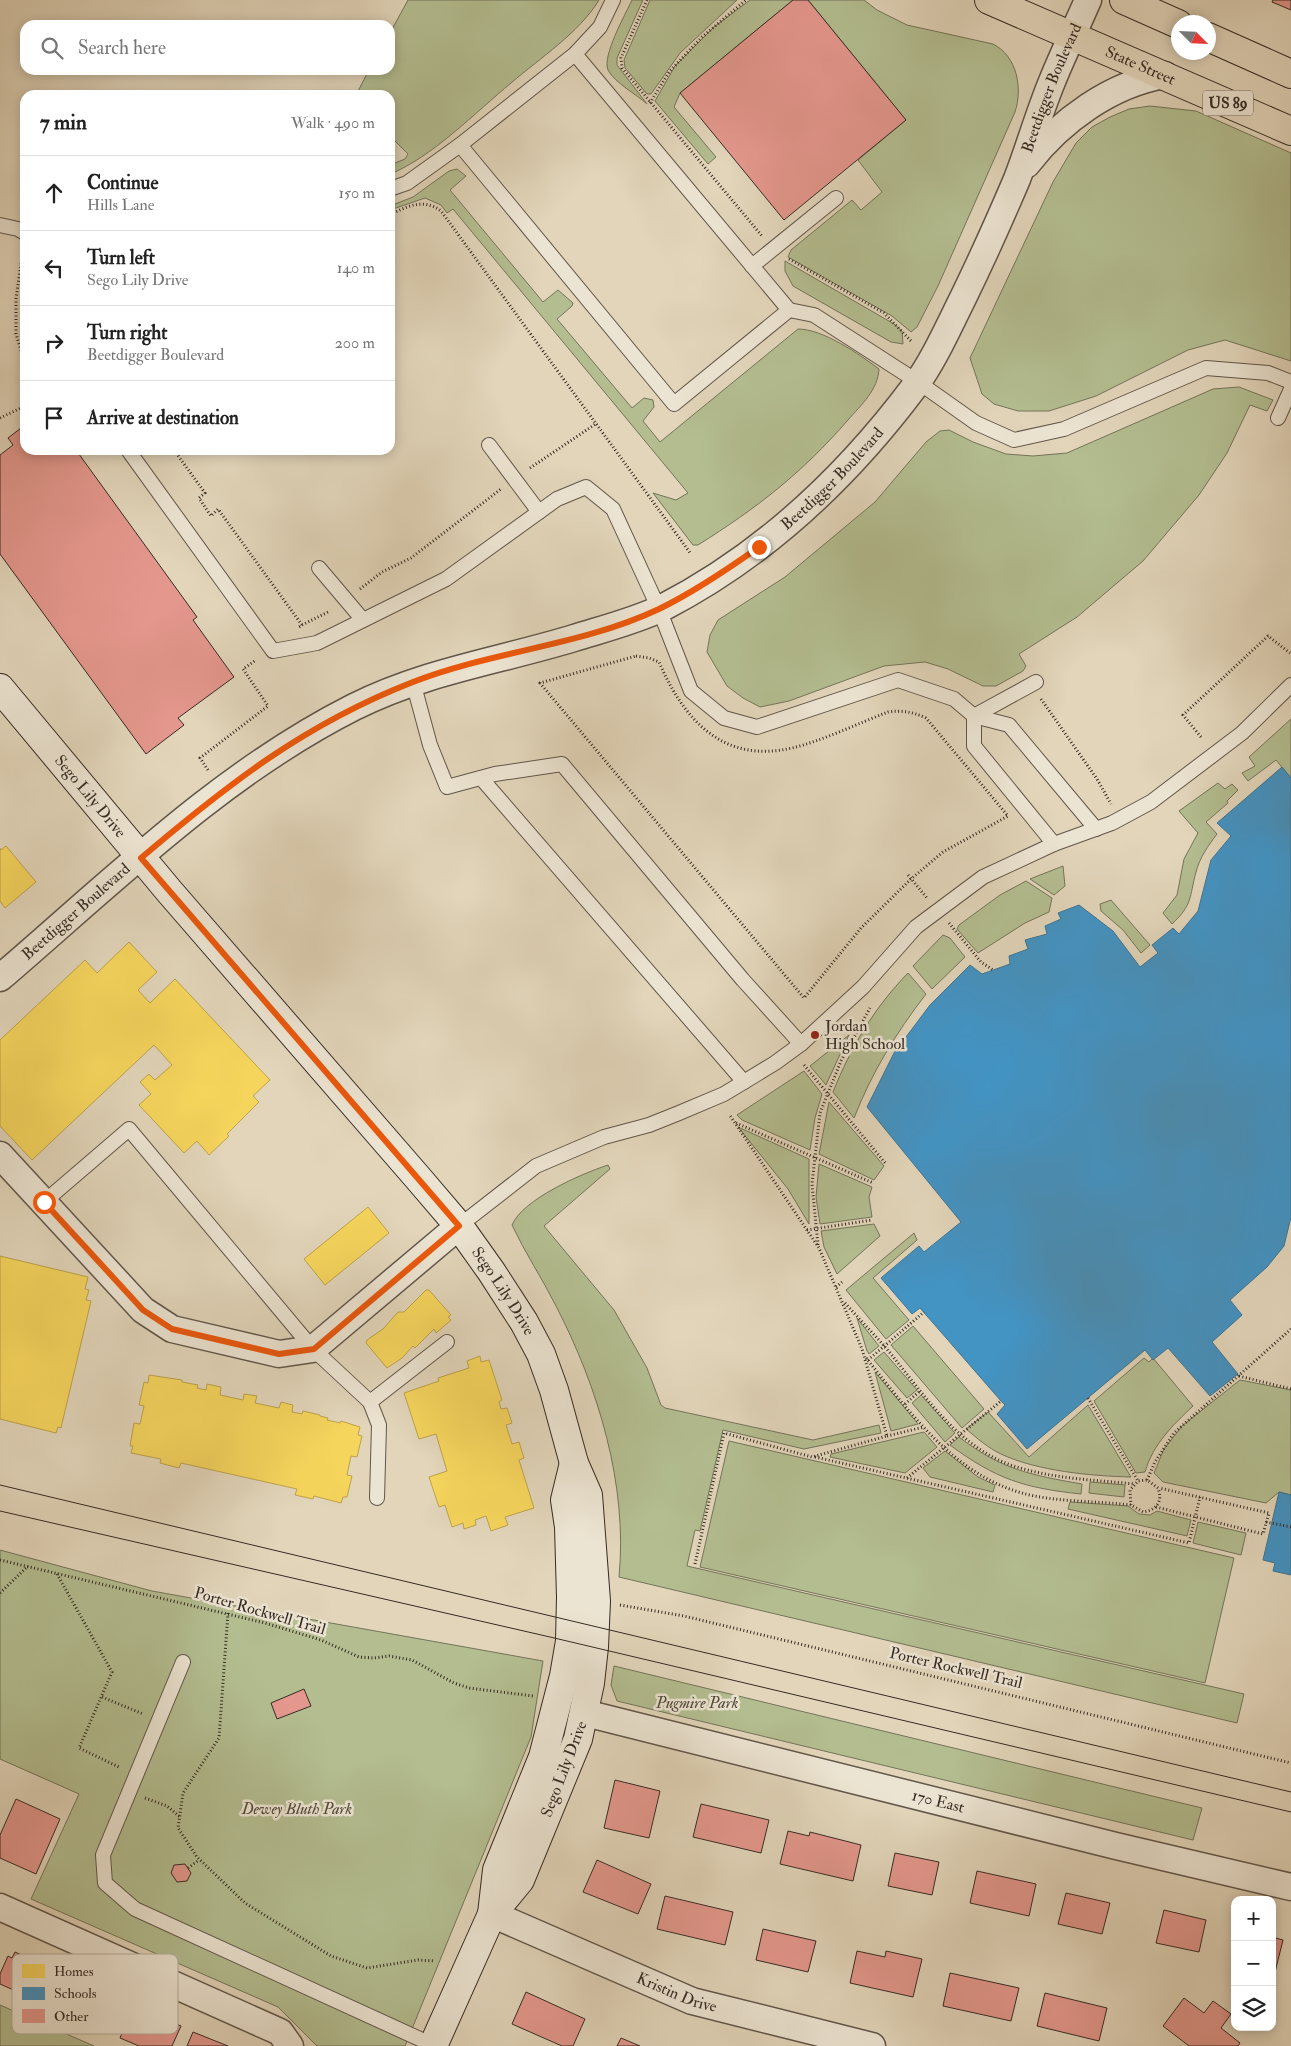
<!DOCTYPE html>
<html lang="en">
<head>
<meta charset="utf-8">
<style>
	body { margin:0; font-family:"IM FELL Double Pica",serif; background:#f2f2f2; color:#222 }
	.controls { position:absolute; right:15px; bottom:15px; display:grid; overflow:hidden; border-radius:10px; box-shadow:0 2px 12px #0003 }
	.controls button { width:45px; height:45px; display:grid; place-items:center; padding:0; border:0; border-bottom:1px solid #e0e0e0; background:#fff; color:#222; font:25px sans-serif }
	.compass { position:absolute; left:1171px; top:15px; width:45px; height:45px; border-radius:50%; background:#fff; box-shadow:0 2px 12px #0003; rotate:114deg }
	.stop { position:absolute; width:15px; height:15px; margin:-11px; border:4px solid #ea580c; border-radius:50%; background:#fff }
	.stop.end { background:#ea580c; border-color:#fff; box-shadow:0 1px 5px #0008 }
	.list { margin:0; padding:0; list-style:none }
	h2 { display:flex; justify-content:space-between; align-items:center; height:65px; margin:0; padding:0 20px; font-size:21px }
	h2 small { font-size:16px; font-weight:400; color:#767676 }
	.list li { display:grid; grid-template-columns:32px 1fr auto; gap:15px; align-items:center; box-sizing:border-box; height:75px; padding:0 20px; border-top:1px solid #e0e0e0 }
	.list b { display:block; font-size:19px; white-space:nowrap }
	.list p { margin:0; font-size:16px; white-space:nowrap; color:#767676 }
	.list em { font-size:16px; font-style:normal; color:#767676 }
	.icon { flex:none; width:28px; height:28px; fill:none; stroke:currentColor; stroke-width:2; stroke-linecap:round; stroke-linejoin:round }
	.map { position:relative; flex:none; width:1291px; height:2046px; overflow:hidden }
	.search { position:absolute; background:#fff; box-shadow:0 2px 12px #0003; left:20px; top:20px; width:375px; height:55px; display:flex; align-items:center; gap:12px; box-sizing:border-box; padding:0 18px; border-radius:15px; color:#767676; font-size:19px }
	.panel { position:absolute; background:#fff; box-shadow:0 2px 12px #0003; left:20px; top:90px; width:375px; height:365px; border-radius:15px }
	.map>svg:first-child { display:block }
</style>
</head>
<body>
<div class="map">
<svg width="1291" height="2046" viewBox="0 0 1291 2046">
	<rect width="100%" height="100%" fill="#e2d5ba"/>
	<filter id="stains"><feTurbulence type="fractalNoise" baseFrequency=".004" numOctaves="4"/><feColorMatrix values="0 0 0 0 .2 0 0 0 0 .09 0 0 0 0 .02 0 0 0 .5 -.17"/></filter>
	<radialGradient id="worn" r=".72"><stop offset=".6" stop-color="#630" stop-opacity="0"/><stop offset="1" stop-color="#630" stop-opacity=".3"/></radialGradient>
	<g fill="#b3bd90" stroke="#74745a">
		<path d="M408,0H599C579,33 540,58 511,83C476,112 431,158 390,174V165L405,159L408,154L390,136V95H356L369,70H390V33Z"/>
		<path d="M632,0H643L617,58V65L647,104C636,94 615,83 608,70C602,56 625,15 632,0Z"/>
		<path d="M650,0H737L680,53L651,94H647L625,68L624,60Z"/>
		<path d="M750,0H793L680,93L674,107L716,157L708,164L655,101L675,66L714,27Z"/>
		<path d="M808,0H864L877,10L907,25L993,44C1017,56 1023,88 1015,112L938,286L917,327L911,332L892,316L788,257L791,250L852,200L861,210L882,192L858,160L906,120Z"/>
		<path d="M1150,106L1196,111L1291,153V361L1225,340L1188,350L1096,396L1049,411H1018L994,404L982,394L970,358L1053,182L1076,143L1092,127L1110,117L1129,109Z"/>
		<path d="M457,169L466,176L450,190L543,302L558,290L573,303L572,306L557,319L632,408L644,398L653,400L654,407L643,421L660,442L798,329C823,329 859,354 879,369C878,390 861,405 848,420C802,473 757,508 698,545H693L653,493L676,500L688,493L453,209L447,213L441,205L425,198L390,210V206L413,197L449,171Z"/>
		<path d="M785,261L894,324L902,331L903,344L891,342L793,286L785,271Z"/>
		<path d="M1239,387L1273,400L1267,411L1250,405L1227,453L1199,495L1143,561L1077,617L1019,654L1026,666L1023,671L996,686H983L948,669L925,662L884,666L789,701L760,707L743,698L727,686L707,652L710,635L718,620L785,577L875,502L926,442L940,431L949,430L973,442L1006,454L1033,456L1067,453L1213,389Z"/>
		<path d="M1291,719V778L1276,760L1248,781L1242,773L1255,766L1249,757Z"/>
		<path d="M1218,783L1225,789L1232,784L1238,790L1227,801L1228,803L1206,822L1217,834C1208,846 1200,857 1196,872C1189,898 1193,904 1172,924L1163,913L1177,895L1184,859L1198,833L1179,811Z"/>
		<path d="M1063,866L1065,886L1054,895L1030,879Z"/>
		<path d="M1026,881L1052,898L1049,912L1025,923L978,953L957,929L959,925L1000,895Z"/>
		<path d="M1111,900L1150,945L1141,953L1123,930L1101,911L1100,904Z"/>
		<path d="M943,935L950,938L965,957L932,989L913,966Z"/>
		<path d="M908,973L926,994C896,1033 872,1072 854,1118L833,1092C851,1047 874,1008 908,973Z"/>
		<path d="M849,1035L826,1085L810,1066Z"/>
		<path d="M804,1071L822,1094L815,1118L810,1150L742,1120L737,1115Z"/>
		<path d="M829,1102L884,1166L874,1180L819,1154Z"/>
		<path d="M738,1127L809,1159V1224L788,1189Z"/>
		<path d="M819,1164L872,1187L869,1197L872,1217L820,1224L816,1197Z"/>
		<path d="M608,1165L610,1169L544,1226L614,1310L647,1368L661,1405L665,1408L813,1440L879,1425L881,1433L804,1449L723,1430L700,1531L695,1530L687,1566L1244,1694L1237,1723L619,1577C628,1485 598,1387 556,1306C542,1278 525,1253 512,1225C523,1199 581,1174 608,1165Z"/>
		<path d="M874,1224L880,1236L837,1274L824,1247L821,1231Z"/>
		<path d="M914,1233L917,1240L873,1278L909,1320L886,1339L846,1290Z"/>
		<path d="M857,1318L879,1346L869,1354L867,1351Z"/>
		<path d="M913,1326L984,1409L962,1428L891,1345Z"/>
		<path d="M884,1352L917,1390L907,1398L874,1360Z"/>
		<path d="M1144,1358L1149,1362L1153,1358L1193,1406C1173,1425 1153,1444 1145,1472L1136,1473L1094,1401Z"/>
		<path d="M875,1372L918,1424L891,1431Z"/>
		<path d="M1240,1380L1291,1390V1495L1279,1492L1266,1503L1163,1482L1154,1473L1164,1449L1182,1426Z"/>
		<path d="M921,1395L955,1433L945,1442L912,1403Z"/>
		<path d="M1088,1405L1131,1477C1091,1476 1037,1471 1001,1454C988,1448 977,1438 966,1429L988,1412L1029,1457Z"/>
		<path d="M924,1432L937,1447L905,1473L830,1457L831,1454Z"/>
		<path d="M959,1437C1002,1470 1031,1475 1082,1484L1081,1494C1024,1488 996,1479 950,1445Z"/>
		<path d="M729,1441L1234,1558L1205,1683L700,1567Z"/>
		<path d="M945,1451L978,1477L995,1485L993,1492L930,1477L923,1468Z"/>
		<path d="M1090,1482L1125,1485L1124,1497L1089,1493Z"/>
		<path d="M1070,1502L1128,1506L1139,1514L1150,1515L1157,1511L1191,1520L1187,1536L1068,1509Z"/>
		<path d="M1198,1522L1246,1533L1241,1555L1193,1543Z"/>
		<path d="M0,1550L152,1591L543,1661L531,1737L405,2046H317L278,2007L31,1899L79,1794L0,1759Z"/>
		<path d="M614,1666L1202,1808L1193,1840L617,1701L611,1685Z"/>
		<path d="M0,2005L94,2046H0Z"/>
	</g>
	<g fill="#f6d55c" stroke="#bca24b">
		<path d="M6,846L36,882L5,908L0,901V848L1,850Z"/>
		<path d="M129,942L157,972L138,990L150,1003L175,979L270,1080L253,1096L259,1102L227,1134L229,1136L209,1155L197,1141L184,1153L139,1105L151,1094L140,1082L149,1074L155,1080L172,1065L154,1045L32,1160L0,1126V1040L85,960L97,973Z"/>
		<path d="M368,1207L389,1233L325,1285L304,1259Z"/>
		<path d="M0,1256L88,1277L85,1289L89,1290L86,1300L91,1301L61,1428L58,1427L56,1433L0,1419Z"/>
		<path d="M426,1290H429L451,1315L448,1317L451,1320L436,1333L434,1329L415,1348L413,1346L402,1358L387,1368L366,1343L367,1340L383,1329L398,1312H404Z"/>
		<path d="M480,1356L481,1362L489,1360L502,1400L499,1402L501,1409L507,1408L512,1423L506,1425L512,1444L519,1442L524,1458L519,1460L534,1508L505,1517L508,1525L491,1531L486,1516L475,1520L476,1525L464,1529L463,1523L452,1527L445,1505L439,1507L429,1477L447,1471L436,1434L419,1439L404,1393L439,1381L438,1378L469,1368L467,1361Z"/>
		<path d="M149,1375L182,1380V1382L198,1385L197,1388L206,1390L207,1384L221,1387L220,1395L243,1400L244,1394L257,1396L255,1403L279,1408L281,1402L293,1405L292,1412L302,1414L303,1411L320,1415V1416L328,1418L327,1420L340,1423L341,1421L360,1427L358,1435L362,1436L357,1457L351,1456L347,1475L352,1476L347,1497H343L341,1503L314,1496L313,1499L295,1495L297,1489L181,1463L179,1468L160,1463L161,1459L131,1453L133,1446H130L134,1423L140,1424L144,1406L139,1405L144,1382L148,1383Z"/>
	</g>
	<g fill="#4393c3" stroke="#3f7493">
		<path d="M1282,767L1291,778V1217L1284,1246L1267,1267L1230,1300L1242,1315L1212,1342L1238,1374L1210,1396L1168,1348L1153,1360L1145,1350L1027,1449L997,1414L1005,1405L1001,1401L920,1308L912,1314L881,1278L919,1246L924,1252L961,1222L867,1107L894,1053L930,1005L970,965L982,974L1010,964L1009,956L1028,949L1025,940L1047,934L1045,926L1061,919L1058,913L1079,905L1113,931L1140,967L1158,953L1152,945L1173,928L1179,934L1198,911L1211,860L1231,836L1217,823Z"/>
		<path d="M1279,1492L1291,1495V1575L1273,1571L1275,1563L1263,1560Z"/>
	</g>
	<g fill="#e4978d" stroke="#362b24">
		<path d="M793,0H808L906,120L784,220L680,93Z"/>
		<path d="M1273,0H1291V10L1272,2Z"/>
		<path d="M25,425V450H76L197,617L193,620L234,677L178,718L184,725L146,754L0,554V455L13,445L8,438Z"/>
		<path d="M304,1689L311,1706L277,1719L271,1703Z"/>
		<path d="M615,1780L660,1791L649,1838L604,1828Z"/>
		<path d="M16,1799L60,1819L36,1874L0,1858V1835Z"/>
		<path d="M701,1804L769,1820L761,1853L693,1837Z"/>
		<path d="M788,1831L809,1836L810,1832L861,1845L853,1881L780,1864Z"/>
		<path d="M895,1853L939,1862L932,1895L888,1886Z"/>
		<path d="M597,1860L651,1884L638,1914L583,1892Z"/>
		<path d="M185,1864L191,1873L187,1881L177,1882L171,1873L174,1865Z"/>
		<path d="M977,1871L1036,1884L1029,1916L970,1903Z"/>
		<path d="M1066,1893L1110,1903L1102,1934L1058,1924Z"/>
		<path d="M665,1896L733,1912L725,1945L657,1929Z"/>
		<path d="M1164,1910L1206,1920L1199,1952L1156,1943Z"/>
		<path d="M763,1929L816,1941L808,1972L756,1960Z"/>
		<path d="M1272,1937L1283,1940L1275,1972H1272Z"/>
		<path d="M857,1951L885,1957L886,1951L922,1959L913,1997L850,1983Z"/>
		<path d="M15,1952L57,1971L43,2003L0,1984V1974L8,1956L12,1958Z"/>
		<path d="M950,1973L1019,1988L1011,2021L943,2006Z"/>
		<path d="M526,1992L585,2019L573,2046H562L512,2024Z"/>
		<path d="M1045,1993L1107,2008L1099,2041L1037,2026Z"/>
		<path d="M1184,1998L1204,2013L1213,2001L1231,2014L1221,2028L1240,2043L1238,2046H1189L1163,2026Z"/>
		<path d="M138,2008L181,2026L172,2046H139L120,2038L131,2011L136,2014Z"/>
		<path d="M193,2032L228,2046H187Z"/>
		<path d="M621,2038L640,2046H617Z"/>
	</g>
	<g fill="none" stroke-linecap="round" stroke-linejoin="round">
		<g stroke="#61564a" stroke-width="16">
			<g id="lane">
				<path d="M613,0L600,27L575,54L460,145L674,404L789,310L814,315L918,382L976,423L1014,440L1064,429L1206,368L1268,373L1291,382"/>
				<path d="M575,54L789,310"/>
				<path d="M390,189L407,183L460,145"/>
				<path d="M0,225L18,229L25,233"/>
				<path d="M752,266L836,198"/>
				<path d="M1278,418L1291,389"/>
				<path d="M489,445L539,512"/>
				<path d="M128,450L273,651L317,643L446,579L557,499L586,487L613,509L659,609L691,691L724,718L757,727L898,680L954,699L974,716L1009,725L1096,829"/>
				<path d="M319,568L363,620"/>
				<path d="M413,682L430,745L447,787L495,774L562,764L743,980L801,1044"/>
				<path d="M974,716V746L1054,844"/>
				<path d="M974,716L1036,682"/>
				<path d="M481,778L744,1082"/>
				<path d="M44,1202L129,1129L313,1349L370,1402L379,1425L377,1498"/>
				<path d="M459,1226L536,1166L604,1137L649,1125L679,1113L724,1094L775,1063L801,1044L863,987L916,927L983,877L1054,844L1112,823L1151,802L1242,733L1291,685"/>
				<path d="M370,1402L447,1342"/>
				<path d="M183,1662L103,1855L105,1883L135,1909L433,2045"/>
			</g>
		</g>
		<g stroke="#61564a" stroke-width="29">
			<g id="street">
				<path d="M1027,164C1060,121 1111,84 1165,75"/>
				<path id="s1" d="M0,978C112,882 221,774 354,707C426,671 499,661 574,638C603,629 635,621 662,608C763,556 847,477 915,386C934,360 948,328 963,298C982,259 1000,219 1017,179C1029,148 1038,116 1051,84C1062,56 1076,28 1088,0"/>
				<path d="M0,1155L143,1310L172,1329L279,1354L313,1349L459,1226"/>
				<path id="s2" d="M585,1713L1116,1846L1291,1887"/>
				<path d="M0,1907L280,2032L290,2046"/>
				<path id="s3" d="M492,1914L692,2001L872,2046"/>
			</g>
		</g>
		<g stroke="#362b24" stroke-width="30">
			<g id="secondary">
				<path id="s4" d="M0,688L169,891L418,1178L459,1226L491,1271L524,1322L541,1354L554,1390L574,1463L588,1495L596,1601L594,1647L590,1683L578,1739L520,1880L492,1914L433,2046"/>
				<path d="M492,1914L497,1870L543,1757L564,1676L570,1641L571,1597L569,1527L565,1500L574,1463"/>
			</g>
		</g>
		<g stroke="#362b24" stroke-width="30">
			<g id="primary">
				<path id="s5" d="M989,0L1291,131"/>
				<path d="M1124,0L1178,24"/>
				<path d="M1208,37L1291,74"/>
			</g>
		</g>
		<g stroke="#362b24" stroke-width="3" stroke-dasharray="1 2.5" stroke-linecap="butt">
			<path d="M647,0L621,58L622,68L762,236"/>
			<path d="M650,103L669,72L702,37L746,0"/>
			<path d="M390,215C407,206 424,198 441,211L691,554"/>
			<path d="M789,259L884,313L911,341"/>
			<path d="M25,265L21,264L16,299V334L25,364"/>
			<path d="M0,418L25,406"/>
			<path d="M174,450L205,493L199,498L211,516L218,509L302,625L299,627"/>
			<path d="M530,468L597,423"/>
			<path d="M360,589L382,572L411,558L501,489"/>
			<path d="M302,625L330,611"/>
			<path d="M636,656L649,658L659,662C684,720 723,764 792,748C822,741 859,723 888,712C902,710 913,712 926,718L1008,816L943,852L911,879L861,928L804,998L540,683Z"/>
			<path d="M1041,699L1097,779L1111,804"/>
			<path d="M1201,737L1183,715L1268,636L1290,653"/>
			<path d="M208,770L200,758L268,706L243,669L256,660"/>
			<path d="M908,875L927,898"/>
			<path d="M949,923L981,962L993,970"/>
			<path d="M804,1065L886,1164"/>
			<path d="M736,1123L873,1183"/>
			<path d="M807,1230L872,1220"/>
			<path d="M818,1245L812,1184L820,1113L841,1061L870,1008"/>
			<path d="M836,1287L842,1282"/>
			<path d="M845,1303C860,1320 876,1336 891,1354C926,1398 962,1452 1020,1468C1057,1479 1096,1480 1134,1484"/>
			<path d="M866,1358C909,1411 953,1474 1022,1493C1053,1502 1098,1501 1131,1505L1143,1512C1157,1510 1163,1501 1158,1488L1147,1480L1138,1481L1130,1490L1131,1505"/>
			<path d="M868,1360L924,1312"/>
			<path d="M1239,1376L1291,1389"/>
			<path d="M1088,1398L1138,1481"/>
			<path d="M905,1404L920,1391"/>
			<path d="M887,1436L924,1427"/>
			<path d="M815,1457L1189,1543L1200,1497"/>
			<path d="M907,1478L1001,1401"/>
			<path d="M1147,1480L1155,1462L1174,1433L1291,1329"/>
			<path d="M1156,1507L1263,1534L1269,1513L1159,1488"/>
			<path d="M1266,1522L1291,1527"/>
			<path d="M0,1560L265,1623L321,1640L359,1657L374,1658L389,1656L412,1660L454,1683L469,1688L533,1696"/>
			<path d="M695,1564L724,1433L812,1457L887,1436L862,1349L819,1248L729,1114"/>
			<path d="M57,1574L112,1672L79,1748L119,1767"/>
			<path d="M0,1593L28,1566"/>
			<path d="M620,1605L684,1616L1291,1763"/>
			<path d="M228,1613L219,1738L183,1793L178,1828L197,1857L245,1903L331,1956L367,1968L418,1960L435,1961"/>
			<path d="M102,1697L143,1714"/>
			<path d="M145,1798L167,1806L180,1817"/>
			<path d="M188,1868L199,1860"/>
		</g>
		<use href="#lane" stroke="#ece4d2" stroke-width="14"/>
		<use href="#street" stroke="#ece4d2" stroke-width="26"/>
		<use href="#secondary" stroke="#ece4d2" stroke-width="28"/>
		<use href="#primary" stroke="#e2d5ba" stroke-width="28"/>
		<g stroke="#362b24" stroke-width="1">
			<path d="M0,1485L1291,1792"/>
			<path d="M0,1511L550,1637L1291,1812"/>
		</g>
	</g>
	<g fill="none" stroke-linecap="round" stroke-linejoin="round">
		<path stroke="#ea580c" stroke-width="6" d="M44,1202L143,1310L172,1329L279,1354L314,1349L459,1226L141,858C228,784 305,724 413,682C492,651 581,646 659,609C694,592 728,569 759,547"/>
	</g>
	<circle fill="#8f2418" stroke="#ece4d2" stroke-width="2" cx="815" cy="1035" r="5"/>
	<g text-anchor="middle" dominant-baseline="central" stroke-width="5" stroke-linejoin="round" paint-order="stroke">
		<rect fill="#ece4d2" stroke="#6d6258" stroke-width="1" x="1203" y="90.5" width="50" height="25" rx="4"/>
		<g font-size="15" font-weight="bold" fill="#362b24">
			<text x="1228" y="103">US 89</text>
		</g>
		<g font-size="16" fill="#362b24" stroke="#ece4d2">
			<text stroke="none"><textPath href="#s5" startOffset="165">State Street</textPath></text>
			<text stroke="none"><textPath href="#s1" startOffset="1439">Beetdigger Boulevard</textPath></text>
			<text stroke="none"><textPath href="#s1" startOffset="986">Beetdigger Boulevard</textPath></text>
			<text stroke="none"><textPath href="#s4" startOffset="141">Sego Lily Drive</textPath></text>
			<text stroke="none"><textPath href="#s1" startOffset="101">Beetdigger Boulevard</textPath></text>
			<text stroke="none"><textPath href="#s4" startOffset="786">Sego Lily Drive</textPath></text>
			<text transform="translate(260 1611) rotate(16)">Porter Rockwell Trail</text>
			<text transform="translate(956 1668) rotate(13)">Porter Rockwell Trail</text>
			<text transform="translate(564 1769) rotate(-69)">Sego Lily Drive</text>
			<text stroke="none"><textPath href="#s2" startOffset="364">170 East</textPath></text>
			<text stroke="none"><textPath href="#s3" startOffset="201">Kristin Drive</textPath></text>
		</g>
		<g font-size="16" fill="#362b24" stroke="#ece4d2" text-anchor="start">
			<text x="825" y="1026">Jordan<tspan x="825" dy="18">High School</tspan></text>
		</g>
		<g font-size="16" font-style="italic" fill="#4f483a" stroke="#ece4d2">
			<text x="697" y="1703">Pugmire Park</text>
			<text x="297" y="1809">Dewey Bluth Park</text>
		</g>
	</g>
	<rect x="12" y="1954" width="166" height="80" rx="8" fill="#ece4d2" stroke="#b5ac9e" stroke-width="1"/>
	<rect x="22" y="1964" width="23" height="14" fill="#f6d55c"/>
	<rect x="22" y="1987" width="23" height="13" fill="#4393c3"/>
	<rect x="22" y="2009" width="23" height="14" fill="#e4978d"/>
	<g font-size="14" fill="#362b24">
		<text x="54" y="1976">Homes</text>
		<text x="54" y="1998">Schools</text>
		<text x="54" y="2021">Other</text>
	</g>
	<rect width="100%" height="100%" filter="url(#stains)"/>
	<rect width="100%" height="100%" fill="url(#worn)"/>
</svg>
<div class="controls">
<button>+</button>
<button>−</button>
<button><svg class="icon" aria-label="layers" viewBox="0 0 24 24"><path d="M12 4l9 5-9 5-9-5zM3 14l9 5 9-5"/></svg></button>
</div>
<svg class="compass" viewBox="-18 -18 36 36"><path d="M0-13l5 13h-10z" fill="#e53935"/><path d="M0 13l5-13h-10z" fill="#767676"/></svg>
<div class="stop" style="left:44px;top:1202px"></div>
<div class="stop end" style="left:759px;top:547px"></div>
<div class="search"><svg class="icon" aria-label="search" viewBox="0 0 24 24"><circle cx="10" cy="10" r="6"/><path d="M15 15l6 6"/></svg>Search here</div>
<section class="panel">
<h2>7 min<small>Walk · 490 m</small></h2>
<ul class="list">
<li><svg class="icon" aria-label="ahead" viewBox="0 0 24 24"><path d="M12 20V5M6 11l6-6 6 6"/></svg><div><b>Continue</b><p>Hills Lane</p></div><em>150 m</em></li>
<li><svg class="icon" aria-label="left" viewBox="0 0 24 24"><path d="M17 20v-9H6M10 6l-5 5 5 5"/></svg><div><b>Turn left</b><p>Sego Lily Drive</p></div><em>140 m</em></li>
<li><svg class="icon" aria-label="right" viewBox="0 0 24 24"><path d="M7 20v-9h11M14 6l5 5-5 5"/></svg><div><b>Turn right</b><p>Beetdigger Boulevard</p></div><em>200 m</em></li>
<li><svg class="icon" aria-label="arrive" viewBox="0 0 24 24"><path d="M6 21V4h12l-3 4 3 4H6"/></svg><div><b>Arrive at destination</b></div></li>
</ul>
</section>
</div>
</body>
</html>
